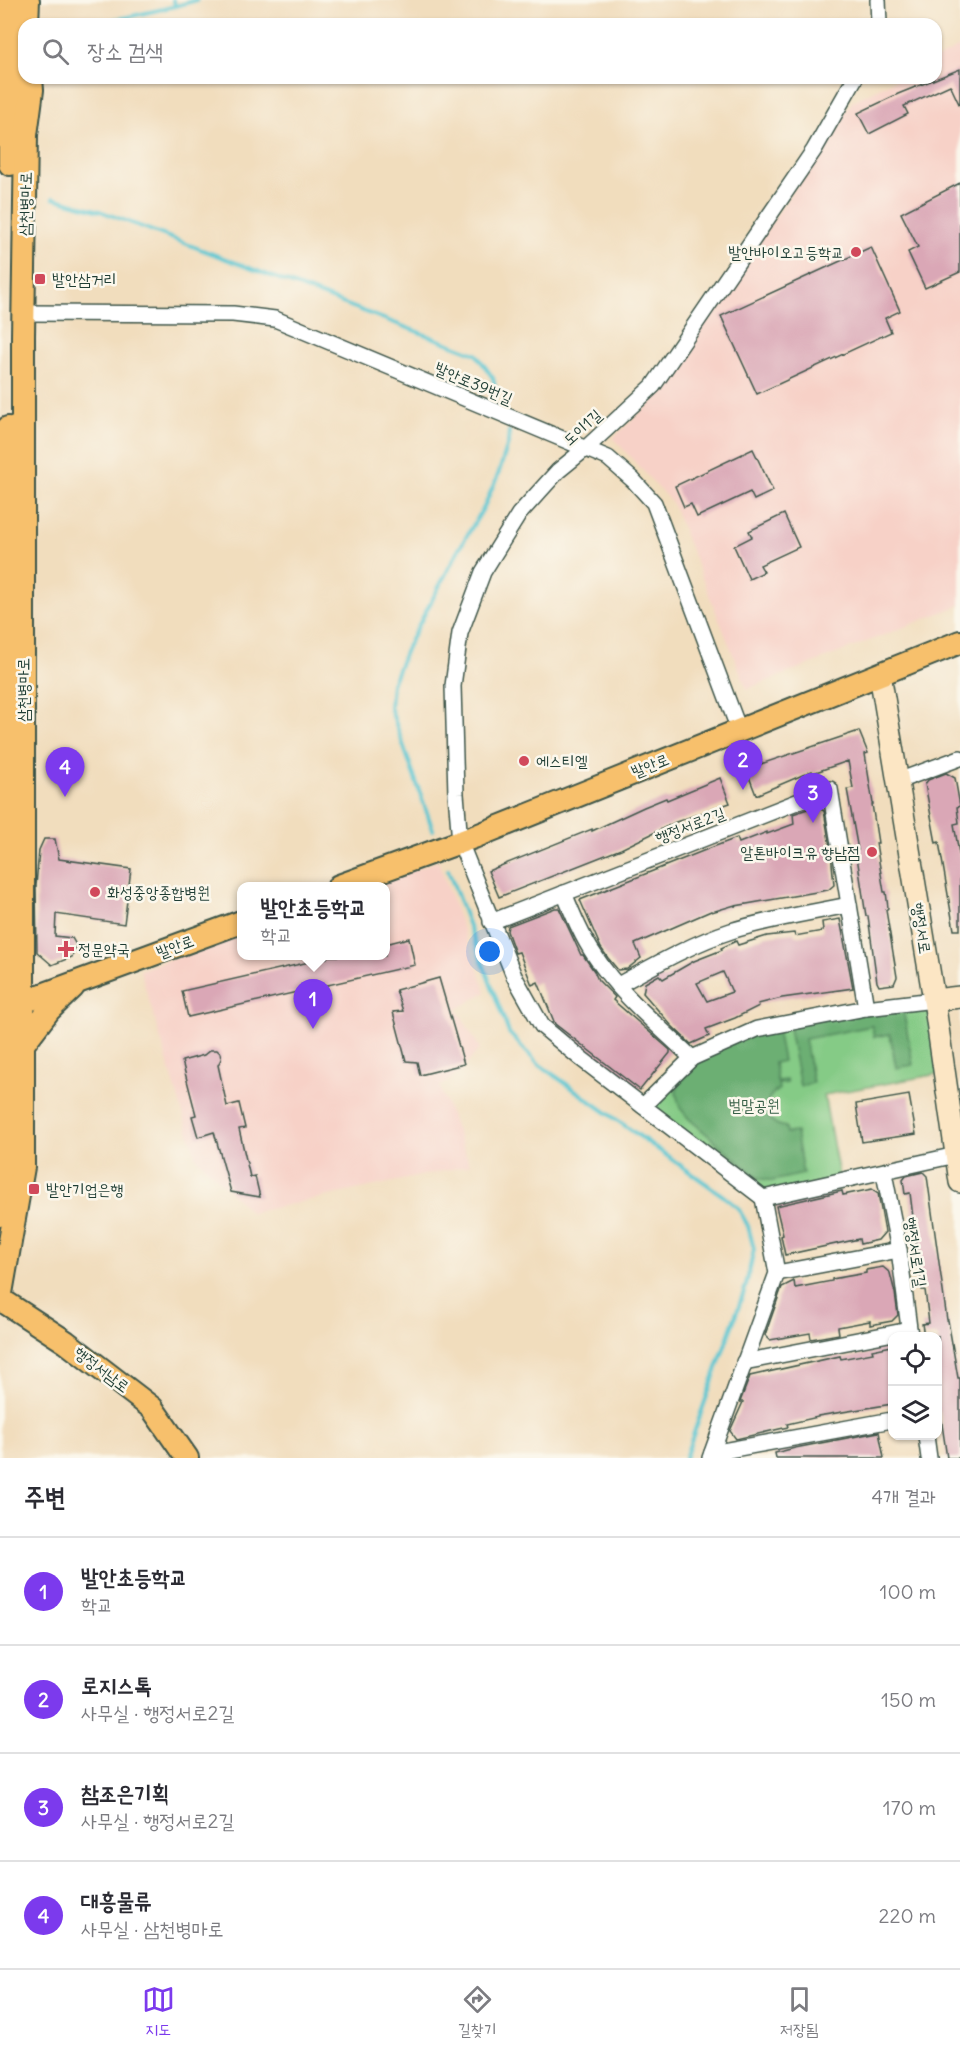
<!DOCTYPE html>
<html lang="ko">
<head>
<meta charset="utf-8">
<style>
	body { margin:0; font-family:Delius,"Poor Story",sans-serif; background:#f7f7f7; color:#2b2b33 }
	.controls { position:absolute; right:18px; bottom:18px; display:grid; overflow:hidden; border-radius:12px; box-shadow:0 2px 4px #0004 }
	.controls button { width:54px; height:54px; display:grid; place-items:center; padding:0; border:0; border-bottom:2px solid #e1e1e2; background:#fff; color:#2b2b33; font:30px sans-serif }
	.you { position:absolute; left:490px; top:952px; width:21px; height:21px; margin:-15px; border:4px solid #fff; border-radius:50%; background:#1a73e8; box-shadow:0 0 0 9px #1a73e833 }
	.badge { display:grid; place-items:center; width:39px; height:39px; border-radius:50%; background:#7c3aed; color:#fff; font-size:20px; font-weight:700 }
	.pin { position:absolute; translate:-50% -50px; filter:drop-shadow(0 2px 3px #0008) }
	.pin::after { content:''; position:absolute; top:32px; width:21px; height:18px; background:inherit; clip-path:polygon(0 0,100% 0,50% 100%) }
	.popup { position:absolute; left:237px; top:882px; width:153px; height:78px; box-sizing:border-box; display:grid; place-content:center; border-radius:12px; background:#fff; filter:drop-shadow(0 2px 4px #0005); font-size:20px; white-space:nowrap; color:#7c7c81 }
	.popup b { font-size:22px; color:#2b2b33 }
	.popup::after { content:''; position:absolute; left:50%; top:100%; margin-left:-12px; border:12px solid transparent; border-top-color:#fff }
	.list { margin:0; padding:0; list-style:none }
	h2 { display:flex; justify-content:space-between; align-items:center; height:78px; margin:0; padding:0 24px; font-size:26px }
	h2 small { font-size:20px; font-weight:400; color:#7c7c81 }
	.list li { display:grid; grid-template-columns:39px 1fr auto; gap:18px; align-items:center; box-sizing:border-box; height:108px; padding:0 24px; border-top:2px solid #e1e1e2 }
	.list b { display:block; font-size:22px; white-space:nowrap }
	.list p { margin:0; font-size:20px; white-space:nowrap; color:#7c7c81 }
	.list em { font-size:20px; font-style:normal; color:#7c7c81 }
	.icon { flex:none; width:33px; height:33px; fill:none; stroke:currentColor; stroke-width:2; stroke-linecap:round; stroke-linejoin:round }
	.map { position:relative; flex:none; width:960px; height:1458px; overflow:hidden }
	.search { position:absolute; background:#fff; box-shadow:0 2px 4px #0004; left:18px; right:18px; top:18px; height:66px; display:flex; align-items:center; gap:15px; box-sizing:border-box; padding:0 21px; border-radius:18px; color:#7c7c81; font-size:22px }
	.sheet { height:510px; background:#fff }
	nav { display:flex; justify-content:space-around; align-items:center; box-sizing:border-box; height:84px; border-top:2px solid #e1e1e2; background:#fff; font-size:16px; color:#7c7c81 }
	nav a { display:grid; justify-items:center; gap:3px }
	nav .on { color:#7c3aed }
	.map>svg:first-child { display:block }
</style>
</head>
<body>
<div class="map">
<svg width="960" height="1458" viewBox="0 0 960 1458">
	<rect width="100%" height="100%" fill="#fbf7ec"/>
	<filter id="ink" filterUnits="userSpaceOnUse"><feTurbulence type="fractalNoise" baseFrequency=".0167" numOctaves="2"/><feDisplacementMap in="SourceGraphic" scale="12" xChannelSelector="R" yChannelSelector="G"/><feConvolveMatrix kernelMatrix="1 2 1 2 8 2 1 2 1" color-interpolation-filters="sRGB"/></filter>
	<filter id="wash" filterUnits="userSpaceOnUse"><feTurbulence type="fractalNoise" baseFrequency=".008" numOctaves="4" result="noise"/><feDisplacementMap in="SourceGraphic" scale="24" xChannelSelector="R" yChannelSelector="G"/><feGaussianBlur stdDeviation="1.35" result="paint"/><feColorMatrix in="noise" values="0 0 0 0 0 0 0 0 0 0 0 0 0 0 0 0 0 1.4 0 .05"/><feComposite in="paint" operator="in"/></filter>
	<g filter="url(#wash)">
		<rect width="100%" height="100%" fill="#f1ddbd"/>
		<g fill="#f7d1c7">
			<path d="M960,47V605L747,689L672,503L613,438L651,402L853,101L899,78H936V59Z"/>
			<path d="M438,861L486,992L457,1009L480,1048L461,1071L440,1087L470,1165L251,1213L196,1157L140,970L241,933V956H385V886H368Z"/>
		</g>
		<path fill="#85cb86" stroke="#52845d" stroke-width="1.5" d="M934,1000L944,1073L824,1095L840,1181L763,1198L643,1106L692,1058L757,1029Z"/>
		<g fill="#6caf73" stroke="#467654" stroke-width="1.5">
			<path d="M902,1003L913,1065L896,1068L890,1034L874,1037L872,1026L805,1039L813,1083L800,1086L788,1023Z"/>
			<path d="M776,1025L783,1061L774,1063L777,1081L786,1080L787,1083L778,1084L779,1089C760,1100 763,1124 786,1127L787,1133L796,1132L803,1174L772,1181L758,1178L688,1118L680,1108L676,1093L678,1085L702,1054Z"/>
		</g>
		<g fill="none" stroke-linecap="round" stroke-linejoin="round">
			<g stroke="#59c5d0" stroke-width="4">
				<path d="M176,6L197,0"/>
				<path d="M97,24L176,6L173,0"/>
				<path d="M53,198L100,211L476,354L493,378L496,391"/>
				<path d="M433,830L390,707L392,684L407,647L459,549L484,507L498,475L508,444L509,431"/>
				<path d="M448,870L509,1033L537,1063L722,1195L738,1208L748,1226L754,1249L746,1286L685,1458"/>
			</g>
		</g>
		<g id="blocks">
			<g fill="#daa7b6" fill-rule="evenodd">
				<path d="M960,69V106L950,85L904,106L908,114L869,134L858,113L898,94Z"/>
				<path d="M960,183V272L925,288L908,252L918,247L901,213Z"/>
				<path d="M871,247L900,311L885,318L891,332L757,394L721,316Z"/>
				<path d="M753,449L773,491L754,500L750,492L697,517L691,504L684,507L675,486Z"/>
				<path d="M784,514L799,547L760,565L764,572L749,579L734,546L752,537L749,531Z"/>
				<path d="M859,731L868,753L865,754L873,804H872L878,843H876L884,892H886L888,908L886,910L897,977L894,984L879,986L877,982L868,916H866L856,850H858L847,789L853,788L848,761L813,773L812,771L756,795L746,769Z"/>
				<path d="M946,773L955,778L960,806L957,807L959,823L954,824L960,859V930H954L939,842L936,843L925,784L928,780Z"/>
				<path d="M720,778L730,803L676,822L621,849L499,897L488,871L592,829V831L644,807L666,798L667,800Z"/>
				<path d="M816,806L824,811L831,853L834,885L828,890L735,906V905L712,912L711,911L635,944L641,958L627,969L618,970L608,958L601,948L580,900L713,847L737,838L739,843L767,832V834L794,824L793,814Z"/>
				<path d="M44,839H55L59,859L131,869L124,924L56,914L55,936L72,938L76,945L72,957L52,965L37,952L36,886L39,850Z"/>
				<path d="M555,908H559L581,955H583L594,971L598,980L615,997L613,1000L670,1050V1053L640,1090L555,1024L538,982L532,985L519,952L515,953L507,931L508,926Z"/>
				<path d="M840,919L853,988L782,998L758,1004L759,1006L735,1018L706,1029L709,1036L691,1044L671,1025L643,993L645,983L659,975L663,979L694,961L722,950L721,948L736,941L738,945L767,936L794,933L795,936L823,931L822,922ZM723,972L732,992L707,1001L697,983Z"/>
				<path d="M409,938L415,965L188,1017L182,991L327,958V956H385V944Z"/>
				<path d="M439,978L464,1064L420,1075L417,1062L406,1061L393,1012L403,1011L396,990Z"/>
				<path d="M210,1050H217L220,1053L221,1059L218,1065L227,1106L239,1103L245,1128L239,1129L250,1177L255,1176L260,1197L231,1192L214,1132L198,1137L192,1116L196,1115L182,1061L204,1055Z"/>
				<path d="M909,1095L916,1134L862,1142L856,1104Z"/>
				<path d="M923,1172L927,1176L947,1320H948L958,1378H960V1458H947L940,1411L938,1412V1336H924L922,1324L929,1323L925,1290H922L910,1193L905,1194L903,1180L906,1176Z"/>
				<path d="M872,1189L878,1193L885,1232L878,1240L860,1244L859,1239L785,1255L781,1236L783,1235L776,1206L842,1191L843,1195Z"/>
				<path d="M883,1267L890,1273L895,1293L898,1315L892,1321L870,1325V1321L838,1327L839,1334L811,1339L810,1333L770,1340L765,1335L782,1287L794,1281L795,1288L832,1281V1279L866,1273V1270Z"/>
				<path d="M892,1346V1404L818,1416V1417L787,1424L788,1427L736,1439L730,1431L743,1402H740L750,1376L840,1356L841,1359L873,1353L872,1350Z"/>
				<path d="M879,1432L884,1458H776L775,1453L795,1448Z"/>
			</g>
		</g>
	</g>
	<g filter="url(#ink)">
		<use href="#blocks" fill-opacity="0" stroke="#3e5549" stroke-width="1.5"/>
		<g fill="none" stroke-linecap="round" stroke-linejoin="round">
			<g stroke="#3e5549" stroke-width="18">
				<g id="street">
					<path d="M878,0L879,24"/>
					<path d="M23,313L233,314L275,319L608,458L633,480L654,503L739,730"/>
					<path d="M898,781L960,758"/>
					<path d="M564,893C573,915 582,937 595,956C620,995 659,1026 692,1058"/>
					<path d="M491,922L830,789L866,1008"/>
					<path d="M618,985C655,965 691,944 731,931C769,919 809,913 849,905"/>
					<path d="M643,1106L692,1058L757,1029L866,1008L934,1000"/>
					<path d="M884,1173L899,1250L910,1336"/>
					<path d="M763,1198L579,1057L542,1026L514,976L460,842L456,794L453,686L460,633L483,572L519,514L558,471L585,449L653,386L814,150L855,78"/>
					<path d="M763,1198L956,1155"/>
					<path d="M777,1273L899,1250"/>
					<path d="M744,1362L909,1330"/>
					<path d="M926,1436L929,1458"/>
					<path d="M712,1453L892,1420"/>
					<path d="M710,1458L777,1273L763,1198"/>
				</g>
			</g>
			<g stroke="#3e5549" stroke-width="24">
				<g id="secondary">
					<path d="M880,674L934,1000L960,1182"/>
					<path d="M934,1000L960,997"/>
				</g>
			</g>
			<g stroke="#3e5549" stroke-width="26">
				<g id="primary">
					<path d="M27,24L28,0"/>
					<path d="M10,164V0"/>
					<path d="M339,886L474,837L960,642"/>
					<path d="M10,1004L23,1002L241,922"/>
					<path d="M23,1044L49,1010L73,987"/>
					<path d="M0,1215L6,1074L4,920L8,428"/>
					<path d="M0,1299L23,1167V336L26,135L32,90L31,78"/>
					<path d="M0,1299L66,1342L152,1408L187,1458"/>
				</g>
			</g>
			<use href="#street" stroke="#fff" stroke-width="15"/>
			<use href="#secondary" stroke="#fce6c4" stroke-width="21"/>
			<use href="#primary" stroke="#f7c06c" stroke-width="22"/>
		</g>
	</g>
	<g fill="#d1495b" stroke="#fbf7ec" stroke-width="2">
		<circle cx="856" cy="252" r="6"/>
		<rect x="34" y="273" width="12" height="12" rx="3"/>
		<circle cx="524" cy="761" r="6"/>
		<circle cx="872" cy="852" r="6"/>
		<circle cx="95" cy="892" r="6"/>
		<path d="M63 940h6v6h6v6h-6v6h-6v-6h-6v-6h6z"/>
		<rect x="28" y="1183" width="12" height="12" rx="3"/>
	</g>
	<g text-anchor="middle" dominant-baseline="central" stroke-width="5" stroke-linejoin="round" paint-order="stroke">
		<g font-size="16" fill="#1f3d34" stroke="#fbf7ec">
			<text transform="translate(25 204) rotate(-89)">삼천병마로</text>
			<text transform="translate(474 383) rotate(23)">발안로39번길</text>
			<text transform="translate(582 427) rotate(-42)">도이1길</text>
			<text transform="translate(23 690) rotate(-90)">삼천병마로</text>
			<text transform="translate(650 765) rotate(-22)">발안로</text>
			<text transform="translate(690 825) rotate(-21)">행정서로2길</text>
			<text transform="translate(922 928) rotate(81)">행정서로</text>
			<text transform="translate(175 946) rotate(-20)">발안로</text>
			<text transform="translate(916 1252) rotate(81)">행정서로1길</text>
			<text transform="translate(102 1369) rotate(37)">행정서남로</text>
		</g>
		<g font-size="16" fill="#1f3d34" stroke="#fbf7ec" text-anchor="start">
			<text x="844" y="252" text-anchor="end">발안바이오고등학교</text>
			<text x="52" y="279">발안삼거리</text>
			<text x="536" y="761">에스티엘</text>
			<text x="860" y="852" text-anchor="end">알톤바이크유 향남점</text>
			<text x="107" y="892">화성중앙종합병원</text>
			<text x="78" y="949">정문약국</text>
			<text x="46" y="1189">발안기업은행</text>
		</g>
		<g font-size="16" fill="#386048" stroke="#fbf7ec">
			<text x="754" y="1105">벌말공원</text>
		</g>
	</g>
</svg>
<div class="controls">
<button><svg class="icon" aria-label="locate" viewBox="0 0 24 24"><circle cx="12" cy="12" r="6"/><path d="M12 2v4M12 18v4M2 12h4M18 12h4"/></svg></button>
<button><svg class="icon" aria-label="layers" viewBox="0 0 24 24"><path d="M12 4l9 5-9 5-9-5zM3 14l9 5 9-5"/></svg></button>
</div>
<div class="you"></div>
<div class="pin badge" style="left:313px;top:1029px">1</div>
<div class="popup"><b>발안초등학교</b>학교</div>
<div class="pin badge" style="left:743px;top:790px">2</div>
<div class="pin badge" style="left:813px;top:823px">3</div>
<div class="pin badge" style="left:65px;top:797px">4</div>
<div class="search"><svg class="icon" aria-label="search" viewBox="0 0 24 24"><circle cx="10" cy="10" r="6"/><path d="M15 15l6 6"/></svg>장소 검색</div>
</div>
<section class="sheet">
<h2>주변<small>4개 결과</small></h2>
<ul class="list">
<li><span class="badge">1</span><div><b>발안초등학교</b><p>학교</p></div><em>100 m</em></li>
<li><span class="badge">2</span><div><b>로지스톡</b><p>사무실 · 행정서로2길</p></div><em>150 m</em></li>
<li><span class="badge">3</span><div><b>참조은기획</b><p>사무실 · 행정서로2길</p></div><em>170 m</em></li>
<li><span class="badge">4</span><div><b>대흥물류</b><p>사무실 · 삼천병마로</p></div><em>220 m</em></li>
</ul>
</section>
<nav>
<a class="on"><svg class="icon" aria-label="map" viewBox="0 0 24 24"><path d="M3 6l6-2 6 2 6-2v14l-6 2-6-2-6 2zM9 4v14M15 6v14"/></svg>지도</a>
<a><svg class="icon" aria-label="directions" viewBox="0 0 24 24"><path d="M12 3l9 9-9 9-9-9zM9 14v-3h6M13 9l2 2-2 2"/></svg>길찾기</a>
<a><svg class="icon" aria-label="saved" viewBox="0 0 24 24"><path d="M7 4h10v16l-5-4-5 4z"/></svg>저장됨</a>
</nav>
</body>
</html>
